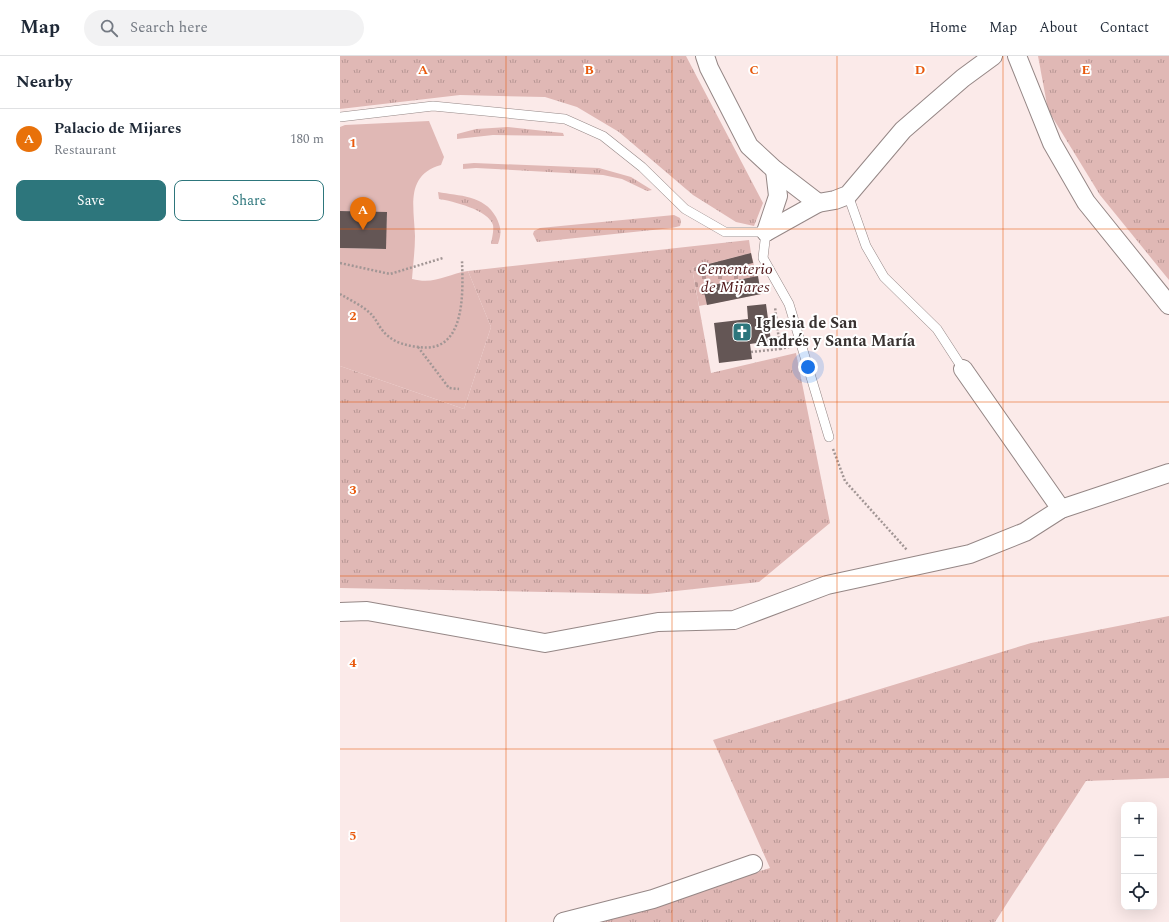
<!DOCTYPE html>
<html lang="en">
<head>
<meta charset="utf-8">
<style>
	body { margin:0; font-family:Spectral,serif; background:#f2f2f3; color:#1f2937 }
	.controls { position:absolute; right:12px; bottom:12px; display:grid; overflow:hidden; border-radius:8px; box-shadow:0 4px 16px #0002 }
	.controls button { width:36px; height:36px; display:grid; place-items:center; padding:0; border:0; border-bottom:1px solid #e0e1e3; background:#fff; color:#1f2937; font:20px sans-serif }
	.you { position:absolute; left:468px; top:311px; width:14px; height:14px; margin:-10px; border:3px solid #fff; border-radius:50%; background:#1a73e8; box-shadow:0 0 0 6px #1a73e833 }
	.badge { display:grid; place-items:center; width:26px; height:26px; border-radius:50%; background:#2d767c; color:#fff; font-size:13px; font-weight:700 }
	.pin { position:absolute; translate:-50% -33px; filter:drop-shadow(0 1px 2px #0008) }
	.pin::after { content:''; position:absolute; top:21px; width:14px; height:12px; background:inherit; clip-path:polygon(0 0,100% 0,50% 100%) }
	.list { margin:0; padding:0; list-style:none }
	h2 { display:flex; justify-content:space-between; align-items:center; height:52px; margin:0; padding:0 16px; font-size:17px }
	h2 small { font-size:13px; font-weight:400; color:#747a83 }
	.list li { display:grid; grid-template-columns:26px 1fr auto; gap:12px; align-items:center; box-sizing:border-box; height:60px; padding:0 16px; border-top:1px solid #e0e1e3 }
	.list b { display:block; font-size:15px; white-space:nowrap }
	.list p { margin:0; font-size:13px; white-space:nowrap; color:#747a83 }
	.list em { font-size:13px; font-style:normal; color:#747a83 }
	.actions { display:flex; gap:8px; padding:12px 16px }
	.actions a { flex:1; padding:9px 0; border:1px solid #2d767c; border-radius:8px; text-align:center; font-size:14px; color:#2d767c }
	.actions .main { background:#2d767c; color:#fff }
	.icon { flex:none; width:22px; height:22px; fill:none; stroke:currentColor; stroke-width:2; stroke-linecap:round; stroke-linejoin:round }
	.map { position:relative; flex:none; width:829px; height:866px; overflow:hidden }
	header { display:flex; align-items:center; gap:24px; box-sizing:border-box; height:56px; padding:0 20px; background:#fff; border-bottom:1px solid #e0e1e3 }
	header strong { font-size:19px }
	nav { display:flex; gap:22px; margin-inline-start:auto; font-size:14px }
	.search { width:280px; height:36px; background:#f2f2f3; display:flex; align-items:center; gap:10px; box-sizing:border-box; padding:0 14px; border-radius:22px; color:#747a83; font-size:15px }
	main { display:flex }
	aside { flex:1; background:#fff }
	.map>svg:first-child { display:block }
</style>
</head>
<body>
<header>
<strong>Map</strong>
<div class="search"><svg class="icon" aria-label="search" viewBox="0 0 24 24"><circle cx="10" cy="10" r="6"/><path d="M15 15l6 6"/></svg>Search here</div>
<nav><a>Home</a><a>Map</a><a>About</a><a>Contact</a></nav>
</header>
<main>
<aside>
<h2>Nearby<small></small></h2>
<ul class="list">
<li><span class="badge" style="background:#e8710a">A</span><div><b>Palacio de Mijares</b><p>Restaurant</p></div><em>180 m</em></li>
</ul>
<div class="actions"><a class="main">Save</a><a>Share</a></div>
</aside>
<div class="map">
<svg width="829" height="866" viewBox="0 0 829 866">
	<defs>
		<pattern id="grass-tufts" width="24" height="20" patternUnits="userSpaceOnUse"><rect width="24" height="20" fill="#e0b8b5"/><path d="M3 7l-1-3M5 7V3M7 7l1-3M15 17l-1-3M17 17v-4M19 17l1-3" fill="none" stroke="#b79694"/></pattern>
		<pattern id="cemetery-stones" width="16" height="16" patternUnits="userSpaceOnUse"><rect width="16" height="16" fill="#e0b8b5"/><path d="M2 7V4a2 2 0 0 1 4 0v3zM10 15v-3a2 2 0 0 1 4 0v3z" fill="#b79694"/></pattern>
	</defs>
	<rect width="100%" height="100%" fill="#fbeae9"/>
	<g fill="url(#grass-tufts)">
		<path d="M0,0H346L423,147L414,170L396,166L353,139L279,76L237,51L205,41L120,39L0,53Z"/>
		<path d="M698,0H829V224L760,139L708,54Z"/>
		<path d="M168,71L223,77L224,80L153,79L117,83V78L136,73Z"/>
		<path d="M134,107L259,112L291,121L312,134L307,135L282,123L263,119L136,112L123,113V108Z"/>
		<path d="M98,136C119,140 144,139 156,161C161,171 162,177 158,188H151C152,182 154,174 153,169C149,154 112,145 99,143Z"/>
		<path d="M334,159L340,162L341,166L340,170L332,172L197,186L193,178L194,175L200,172Z"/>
		<path d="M409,184L411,197L352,212L371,317L456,297L490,467L419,526L308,538L0,532V310L124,353L151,271L128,215Z"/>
		<path d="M829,560V722L746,725L655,866H257L430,812L373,684L691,587Z"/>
	</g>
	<path fill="url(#cemetery-stones)" d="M411,197L421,238L359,250L352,212Z"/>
	<path fill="#e0b8b5" d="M89,65L104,101L101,109C65,119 74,151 75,180C75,194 73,209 72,223C95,229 107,218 128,215L151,271L124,353L0,310V192L45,193L47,157L0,155V71L5,69Z"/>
	<g fill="#645655">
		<path d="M0,155L47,156L46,193L0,192Z"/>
		<path d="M411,197L413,207L363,219L361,210Z"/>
		<path d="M418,220L421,238L367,249L363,231Z"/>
		<path d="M426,248L431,285L410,288L412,303L379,307L374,267L408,263L407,250Z"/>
	</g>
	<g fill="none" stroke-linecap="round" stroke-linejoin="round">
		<g stroke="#958786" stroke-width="10">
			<g id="service">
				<path d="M0,61L93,50L225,63L263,80L302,111L345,153L385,176H426L423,202L449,248L489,381"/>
				<path d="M508,139L526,190L544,221L597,273L623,313"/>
			</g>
		</g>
		<g stroke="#958786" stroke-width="20">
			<g id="minor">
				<path d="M365,0L369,12L409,90L435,114L478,147"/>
				<path d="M677,0L712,87L746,146L829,249"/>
				<path d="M426,176L478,147L495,144L508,139L563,74L623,22L653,0"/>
				<path d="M426,176L438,140L435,114"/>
				<path d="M623,313L721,453"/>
				<path d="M0,556L27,555L205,587L318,566L394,564L487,529L630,498L685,476L721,453L829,417"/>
				<path d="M223,866L313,843L413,808"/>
			</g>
		</g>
		<g stroke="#a29695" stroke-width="2.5" stroke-dasharray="2 2" stroke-linecap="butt">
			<path d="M0,207L50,218L103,202"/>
			<path d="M0,238C10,244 23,250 31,258C37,264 40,274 48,280C56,287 68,290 79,291C126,298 123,236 122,205"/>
			<path d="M78,291L109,332L119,333"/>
			<path d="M440,293L449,291"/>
			<path d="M411,296L440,293L435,251"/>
			<path d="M493,393L505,425L567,494"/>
		</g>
		<use href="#service" stroke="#fff" stroke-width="9"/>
		<use href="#minor" stroke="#fff" stroke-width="18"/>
	</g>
	<path fill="none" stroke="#e8590c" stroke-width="1" stroke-opacity="0.55" d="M166,0V866M332,0V866M497,0V866M663,0V866M0,173H829M0,346H829M0,520H829M0,693H829"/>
	<defs>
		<g id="church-square" transform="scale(1)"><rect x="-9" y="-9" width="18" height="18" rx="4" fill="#2d767c" stroke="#fff"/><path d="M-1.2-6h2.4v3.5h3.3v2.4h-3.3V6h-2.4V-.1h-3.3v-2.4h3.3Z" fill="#fff"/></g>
	</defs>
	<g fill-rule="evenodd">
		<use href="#church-square" x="402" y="276"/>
	</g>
	<g text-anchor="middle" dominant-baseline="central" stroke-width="4" stroke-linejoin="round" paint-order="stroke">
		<g font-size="16" font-style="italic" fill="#51181a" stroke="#fff">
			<text x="395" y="213">Cementerio<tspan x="395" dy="18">de Mijares</tspan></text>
		</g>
		<g font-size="16" font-weight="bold" fill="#383231" stroke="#fff" text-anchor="start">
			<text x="416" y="267">Iglesia de San<tspan x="416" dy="18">Andrés y Santa María</tspan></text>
		</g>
	</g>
	<g font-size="13" text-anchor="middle" font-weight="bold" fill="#e8590c" stroke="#fff" stroke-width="4" stroke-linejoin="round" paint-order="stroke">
		<text x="83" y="18">A</text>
		<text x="249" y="18">B</text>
		<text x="414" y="18">C</text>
		<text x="580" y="18">D</text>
		<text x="746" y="18">E</text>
		<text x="13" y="91">1</text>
		<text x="13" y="264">2</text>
		<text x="13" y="438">3</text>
		<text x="13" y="611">4</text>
		<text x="13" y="784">5</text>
	</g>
</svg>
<div class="controls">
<button>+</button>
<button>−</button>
<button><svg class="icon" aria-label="locate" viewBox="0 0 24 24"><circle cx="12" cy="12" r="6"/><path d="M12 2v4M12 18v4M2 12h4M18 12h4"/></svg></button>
</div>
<div class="you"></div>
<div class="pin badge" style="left:23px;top:174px;background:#e8710a">A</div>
</div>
</main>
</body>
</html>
